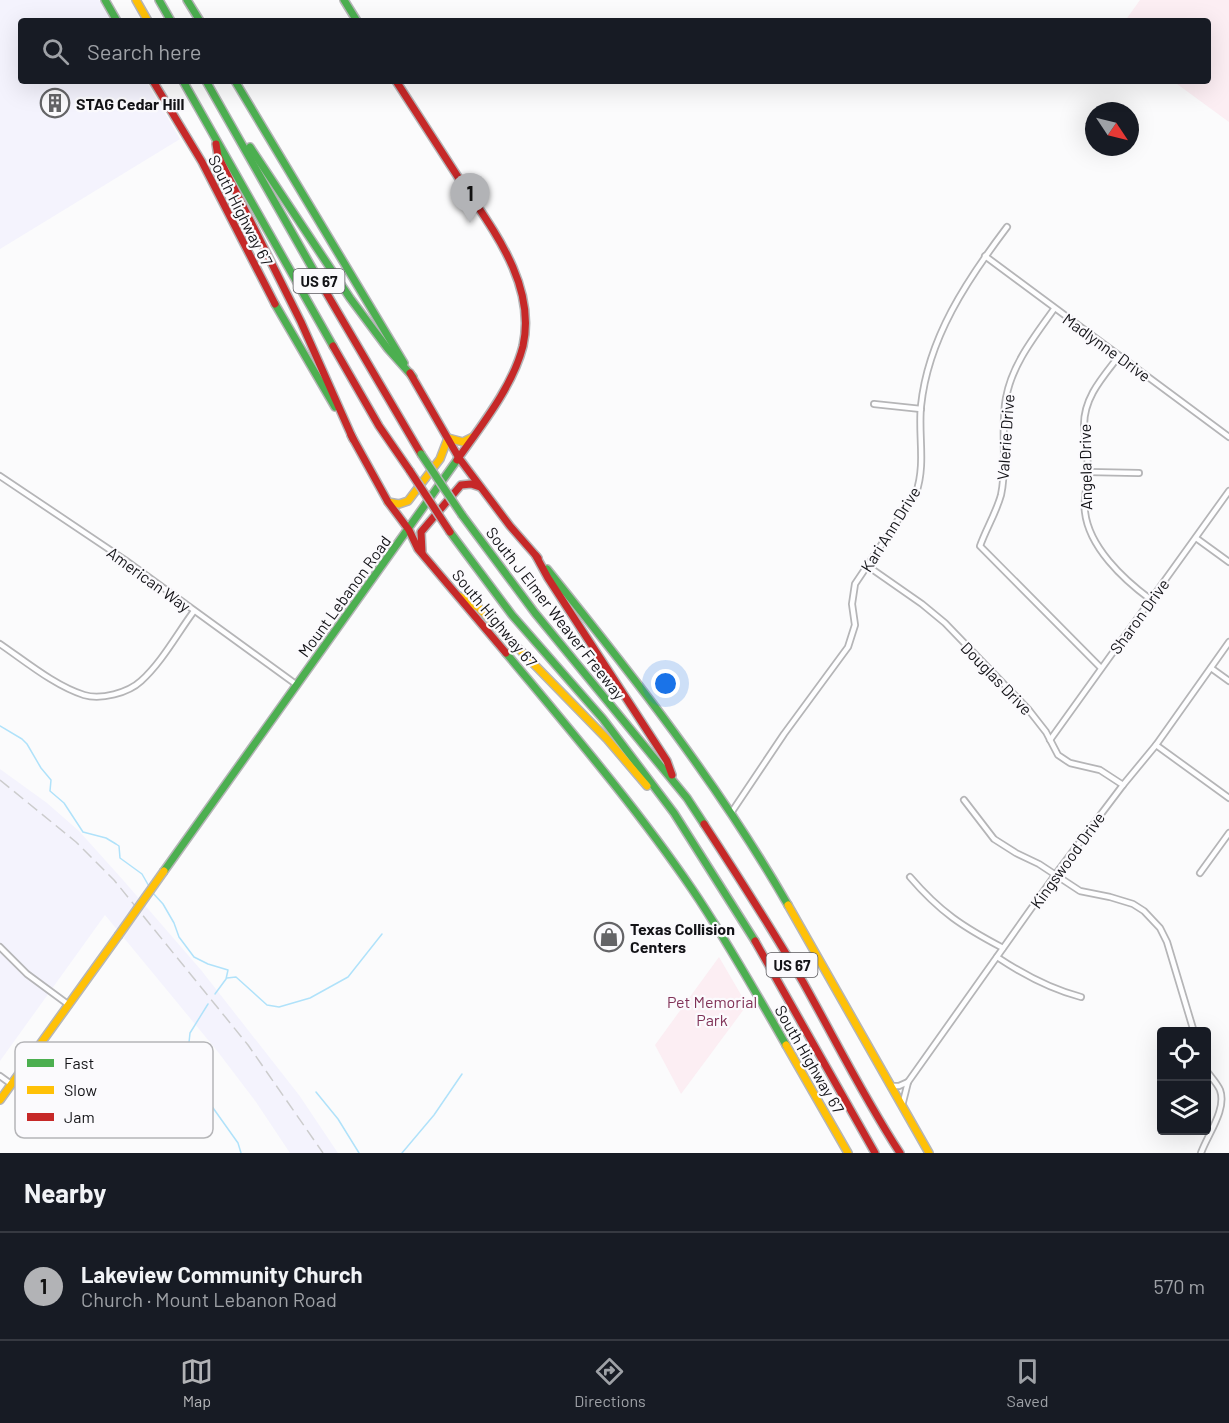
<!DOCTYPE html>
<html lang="en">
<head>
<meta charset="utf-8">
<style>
	body { margin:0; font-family:Barlow,sans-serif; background:#242831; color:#f1f3f6 }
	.controls { position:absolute; right:18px; bottom:18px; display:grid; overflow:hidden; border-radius:6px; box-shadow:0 6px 24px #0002 }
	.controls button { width:54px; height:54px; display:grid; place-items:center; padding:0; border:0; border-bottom:2px solid #363941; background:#171b24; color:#f1f3f6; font:30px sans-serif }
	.compass { position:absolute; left:1085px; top:102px; width:54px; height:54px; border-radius:50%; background:#171b24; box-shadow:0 6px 24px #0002; rotate:125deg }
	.you { position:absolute; left:666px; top:684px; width:21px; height:21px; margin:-15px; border:4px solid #fff; border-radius:50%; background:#1a73e8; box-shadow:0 0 0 9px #1a73e833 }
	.badge { display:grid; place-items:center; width:39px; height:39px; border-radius:50%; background:#b2b3b6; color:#111; font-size:20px; font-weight:700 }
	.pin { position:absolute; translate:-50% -50px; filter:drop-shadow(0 2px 3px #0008) }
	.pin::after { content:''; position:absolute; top:32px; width:21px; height:18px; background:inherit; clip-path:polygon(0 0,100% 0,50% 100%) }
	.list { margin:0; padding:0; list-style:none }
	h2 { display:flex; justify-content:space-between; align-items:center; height:78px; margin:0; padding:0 24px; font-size:26px }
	h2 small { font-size:20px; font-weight:400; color:#9ea1a6 }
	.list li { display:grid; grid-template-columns:39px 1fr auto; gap:18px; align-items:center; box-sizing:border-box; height:108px; padding:0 24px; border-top:2px solid #363941 }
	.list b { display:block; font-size:22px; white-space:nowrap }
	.list p { margin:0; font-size:20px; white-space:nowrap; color:#9ea1a6 }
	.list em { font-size:20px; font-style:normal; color:#9ea1a6 }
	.icon { flex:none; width:33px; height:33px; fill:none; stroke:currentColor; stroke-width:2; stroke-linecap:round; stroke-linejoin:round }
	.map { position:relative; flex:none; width:1229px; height:1153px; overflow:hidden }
	.search { position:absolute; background:#171b24; box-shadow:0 6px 24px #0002; left:18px; right:18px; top:18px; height:66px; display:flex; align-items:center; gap:15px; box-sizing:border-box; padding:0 21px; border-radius:6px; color:#9ea1a6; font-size:22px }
	.sheet { height:186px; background:#171b24 }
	nav { display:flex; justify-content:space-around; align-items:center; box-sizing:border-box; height:84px; border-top:2px solid #363941; background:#171b24; font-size:16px; color:#9ea1a6 }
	nav a { display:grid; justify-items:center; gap:3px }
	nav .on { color:#b2b3b6 }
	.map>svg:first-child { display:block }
</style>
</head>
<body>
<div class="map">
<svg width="1229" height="1153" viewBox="0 0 1229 1153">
	<rect width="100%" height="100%" fill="#fbfbfc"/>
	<g fill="#f4f3fd">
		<path d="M0,0H99L111,21H21V81H146L180,139L0,249Z"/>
		<path d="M0,769L47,803L79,831L123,880L201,970L299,1095L338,1153H290L256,1102L218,1052L105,915L0,1061Z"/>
	</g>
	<g fill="#fceef3">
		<path d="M1140,0H1229V122L1173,81H1208V21H1125Z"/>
		<path d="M719,957L747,1005L681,1094L655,1045Z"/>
	</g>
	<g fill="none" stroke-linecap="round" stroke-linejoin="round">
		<g stroke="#b0e2fa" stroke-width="1.5">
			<path d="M0,726L22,739L27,744L41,768L51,780L50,791L64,803L83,832L106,838L116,844L119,846L120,858L142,874L150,888"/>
			<path d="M152,892L163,904L174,923L179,937L194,957L208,964L228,970L226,979L215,994"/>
			<path d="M227,978L236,977L267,1005L279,1007L310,998L348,977L382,934"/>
			<path d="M208,1004L190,1033L187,1061L191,1077L238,1143L241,1153"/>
			<path d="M316,1092L338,1119L359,1153"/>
			<path d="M402,1153L434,1115L462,1074"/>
		</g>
		<g stroke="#b5b5b7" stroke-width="8">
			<g id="street">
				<path d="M985,256L1229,437"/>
				<path d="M1054,309C1035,336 1012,364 1006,398C1000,430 1008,463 1001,495C996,513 986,529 980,546L1101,668"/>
				<path d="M1119,356C1103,377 1084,397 1084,425C1085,440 1088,456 1088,471C1088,485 1083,499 1085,512C1089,547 1123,579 1150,599"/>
				<path d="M874,404L921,409"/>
				<path d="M1088,472L1139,473"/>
				<path d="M0,476L125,560L297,685"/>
				<path d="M1196,538L1229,562"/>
				<path d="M869,567L922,604L945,623L1028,709L1046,732L1058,755L1070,763L1100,770L1123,785"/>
				<path d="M0,644C25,661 55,686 84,695C101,700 128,693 141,681C162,662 177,634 194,611"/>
				<path d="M1211,668L1229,681"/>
				<path d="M1050,740L1229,491"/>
				<path d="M1156,745L1229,798"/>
				<path d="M964,800L994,839L1016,853L1039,864L1080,891L1110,897L1133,904L1144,911L1160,928L1167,942L1194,1032"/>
				<path d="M731,813L784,734L848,647L855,625L852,604L855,584L916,493C926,464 918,435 921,406C928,338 967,280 1007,227"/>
				<path d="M1200,873L1229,833"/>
				<path d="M910,877C940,912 963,927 1003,948"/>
				<path d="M0,947L27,974L69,1005"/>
				<path d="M997,957C1024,975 1050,989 1081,997"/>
				<path d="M0,1076L11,1084"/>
				<path d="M891,1086H899L908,1082"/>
				<path d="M902,1106L908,1082L1055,875L1123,785L1156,745L1229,642"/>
				<path d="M1201,1153C1208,1134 1227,1109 1220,1090C1217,1083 1210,1076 1206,1070"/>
			</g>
		</g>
		<g stroke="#b5b5b7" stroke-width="10">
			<g id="fast">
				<path d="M105,0L117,21"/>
				<path d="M159,0L171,21"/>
				<path d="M187,0L200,21"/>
				<path d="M344,0L357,21"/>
				<path d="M183,81L333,346"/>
				<path d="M206,81L323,287"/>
				<path d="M235,81L404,363"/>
				<path d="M250,147L350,298L388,349L413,377"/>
				<path d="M275,304L335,407"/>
				<path d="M462,515L535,613L687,798L704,824"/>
				<path d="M450,532L512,615L603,719L674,813L755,941"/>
				<path d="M547,569C634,677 719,785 788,905"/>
				<path d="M506,653C570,730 636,807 692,889C726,939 756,993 786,1045"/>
				<path d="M164,871L457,460"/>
			</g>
		</g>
		<g stroke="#b5b5b7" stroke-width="10">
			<g id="slow">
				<path d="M136,0L148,21"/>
				<path d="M388,502L399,504L408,501L440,459L448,438L463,442L473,437"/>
				<path d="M459,596L479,608L607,739L647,786"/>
				<path d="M788,905L929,1153"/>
				<path d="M786,1045L848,1153"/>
				<path d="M0,1100L118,936"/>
			</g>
		</g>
		<g stroke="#b5b5b7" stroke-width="10">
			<g id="jam">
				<path d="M153,81L202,162L275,304"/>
				<path d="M396,81C417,113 437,145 458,177C490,226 537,283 523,346C513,386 481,426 457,460"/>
				<path d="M216,144L218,156L301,322L353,439"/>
				<path d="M323,287L421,454"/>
				<path d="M333,346L379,426L410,471"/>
				<path d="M410,373L459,458L510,526L538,558"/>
				<path d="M351,435L388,502L409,530L418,549L506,653"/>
				<path d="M422,552L421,532L461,485L471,484L480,487"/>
				<path d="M536,556L548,578L667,761L672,775"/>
				<path d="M704,824C738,876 771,928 803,982C835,1039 864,1098 900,1153"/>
				<path d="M755,941L875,1153"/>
			</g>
		</g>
		<use href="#street" stroke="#fefeff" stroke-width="4.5"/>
		<use href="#fast" stroke="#4caf50" stroke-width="7"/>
		<use href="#slow" stroke="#ffc107" stroke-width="7"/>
		<use href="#jam" stroke="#c62828" stroke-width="7"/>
		<path stroke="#cccccd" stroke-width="1.5" stroke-dasharray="12 6" stroke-linecap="butt" d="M0,780L76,842L114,880L248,1045L323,1153"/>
		<g stroke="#b5b5b7" stroke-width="10" stroke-linecap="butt">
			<path id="fast-bridge" d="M421,454L462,515"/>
		</g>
		<g stroke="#b5b5b7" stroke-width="10" stroke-linecap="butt">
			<path id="slow-bridge" d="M118,936L164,871"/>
		</g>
		<g stroke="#b5b5b7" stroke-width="10" stroke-linecap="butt">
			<path id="jam-bridge" d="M410,471L450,532"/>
		</g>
		<use href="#fast-bridge" stroke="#4caf50" stroke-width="7"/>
		<use href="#slow-bridge" stroke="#ffc107" stroke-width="7"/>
		<use href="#jam-bridge" stroke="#c62828" stroke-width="7"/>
	</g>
	<defs>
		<g id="building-ring" transform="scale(1.5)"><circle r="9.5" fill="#fbfafd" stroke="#646467" stroke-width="1.5"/><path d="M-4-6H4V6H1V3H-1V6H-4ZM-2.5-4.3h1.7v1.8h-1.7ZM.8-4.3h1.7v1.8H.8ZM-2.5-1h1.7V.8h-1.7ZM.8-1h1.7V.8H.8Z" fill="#646467"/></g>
		<g id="shop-ring" transform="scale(1.5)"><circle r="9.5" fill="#fbfafd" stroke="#646467" stroke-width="1.5"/><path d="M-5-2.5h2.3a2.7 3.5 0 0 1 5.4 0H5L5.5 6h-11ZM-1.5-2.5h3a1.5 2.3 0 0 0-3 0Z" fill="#646467"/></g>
	</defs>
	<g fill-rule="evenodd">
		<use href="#building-ring" x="55" y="103"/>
		<use href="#shop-ring" x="609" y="937"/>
	</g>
	<g text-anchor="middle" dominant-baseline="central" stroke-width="4.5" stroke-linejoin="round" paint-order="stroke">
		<g fill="#fbfafd" stroke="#59585c" stroke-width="1.5">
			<rect x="293.5" y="269" width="51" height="24" rx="4.5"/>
			<rect x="766.5" y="953" width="51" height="24" rx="4.5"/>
		</g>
		<g font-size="15" font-weight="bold" fill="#131317">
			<text x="319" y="281">US 67</text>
			<text x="792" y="965">US 67</text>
		</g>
		<g font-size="16" font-weight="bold" fill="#131317" stroke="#fbfafd" text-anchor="start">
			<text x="76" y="103">STAG Cedar Hill</text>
			<text x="630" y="928">Texas Collision<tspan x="630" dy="18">Centers</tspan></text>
		</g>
		<g font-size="16" fill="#131317" stroke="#fbfafd">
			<text transform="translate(241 210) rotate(63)">South Highway 67</text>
			<text transform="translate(1107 347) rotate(36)">Madlynne Drive</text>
			<text transform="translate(1005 437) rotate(-86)">Valerie Drive</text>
			<text transform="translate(1085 467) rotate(-91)">Angela Drive</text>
			<text transform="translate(890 529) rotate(-58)">Kari Ann Drive</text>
			<text transform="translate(149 579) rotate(36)">American Way</text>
			<text transform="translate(344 596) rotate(-54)">Mount Lebanon Road</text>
			<text transform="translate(556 613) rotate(52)">South J Elmer Weaver Freeway</text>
			<text transform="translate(1139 616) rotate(-54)">Sharon Drive</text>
			<text transform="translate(495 618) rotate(50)">South Highway 67</text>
			<text transform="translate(997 678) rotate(46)">Douglas Drive</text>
			<text transform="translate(1067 860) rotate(-54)">Kingswood Drive</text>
			<text transform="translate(810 1059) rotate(60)">South Highway 67</text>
		</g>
		<g font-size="16" fill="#803257" stroke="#fbfafd">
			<text x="712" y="1001">Pet Memorial<tspan x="712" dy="18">Park</tspan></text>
		</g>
	</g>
	<rect x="15" y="1042" width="198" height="96" rx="9" fill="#fbfafd" stroke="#b5b5b8" stroke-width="1.5"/>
	<rect x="27" y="1059" width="27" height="8" fill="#4caf50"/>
	<rect x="27" y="1086" width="27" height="8" fill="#ffc107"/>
	<rect x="27" y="1113" width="27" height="8" fill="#c62828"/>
	<g font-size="16" fill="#131317">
		<text x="64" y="1069">Fast</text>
		<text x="64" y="1096">Slow</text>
		<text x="64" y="1123">Jam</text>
	</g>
</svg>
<div class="controls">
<button><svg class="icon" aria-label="locate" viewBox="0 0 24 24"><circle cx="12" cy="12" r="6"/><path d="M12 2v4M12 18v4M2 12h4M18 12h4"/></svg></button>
<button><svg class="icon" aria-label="layers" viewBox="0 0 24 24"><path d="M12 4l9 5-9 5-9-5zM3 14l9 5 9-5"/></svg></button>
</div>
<svg class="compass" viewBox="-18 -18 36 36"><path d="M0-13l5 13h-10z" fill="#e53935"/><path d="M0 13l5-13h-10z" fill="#9ea1a6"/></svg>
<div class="you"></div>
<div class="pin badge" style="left:470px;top:223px">1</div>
<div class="search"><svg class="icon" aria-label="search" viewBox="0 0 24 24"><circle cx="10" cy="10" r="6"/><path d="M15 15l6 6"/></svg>Search here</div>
</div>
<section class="sheet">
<h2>Nearby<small></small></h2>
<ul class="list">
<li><span class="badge">1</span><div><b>Lakeview Community Church</b><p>Church · Mount Lebanon Road</p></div><em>570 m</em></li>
</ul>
</section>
<nav>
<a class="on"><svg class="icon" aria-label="map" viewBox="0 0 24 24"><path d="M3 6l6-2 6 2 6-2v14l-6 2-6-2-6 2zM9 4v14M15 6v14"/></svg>Map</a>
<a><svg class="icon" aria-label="directions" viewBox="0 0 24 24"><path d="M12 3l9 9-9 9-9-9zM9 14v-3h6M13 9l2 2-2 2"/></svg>Directions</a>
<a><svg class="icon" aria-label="saved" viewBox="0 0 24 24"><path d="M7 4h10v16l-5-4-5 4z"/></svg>Saved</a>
</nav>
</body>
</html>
